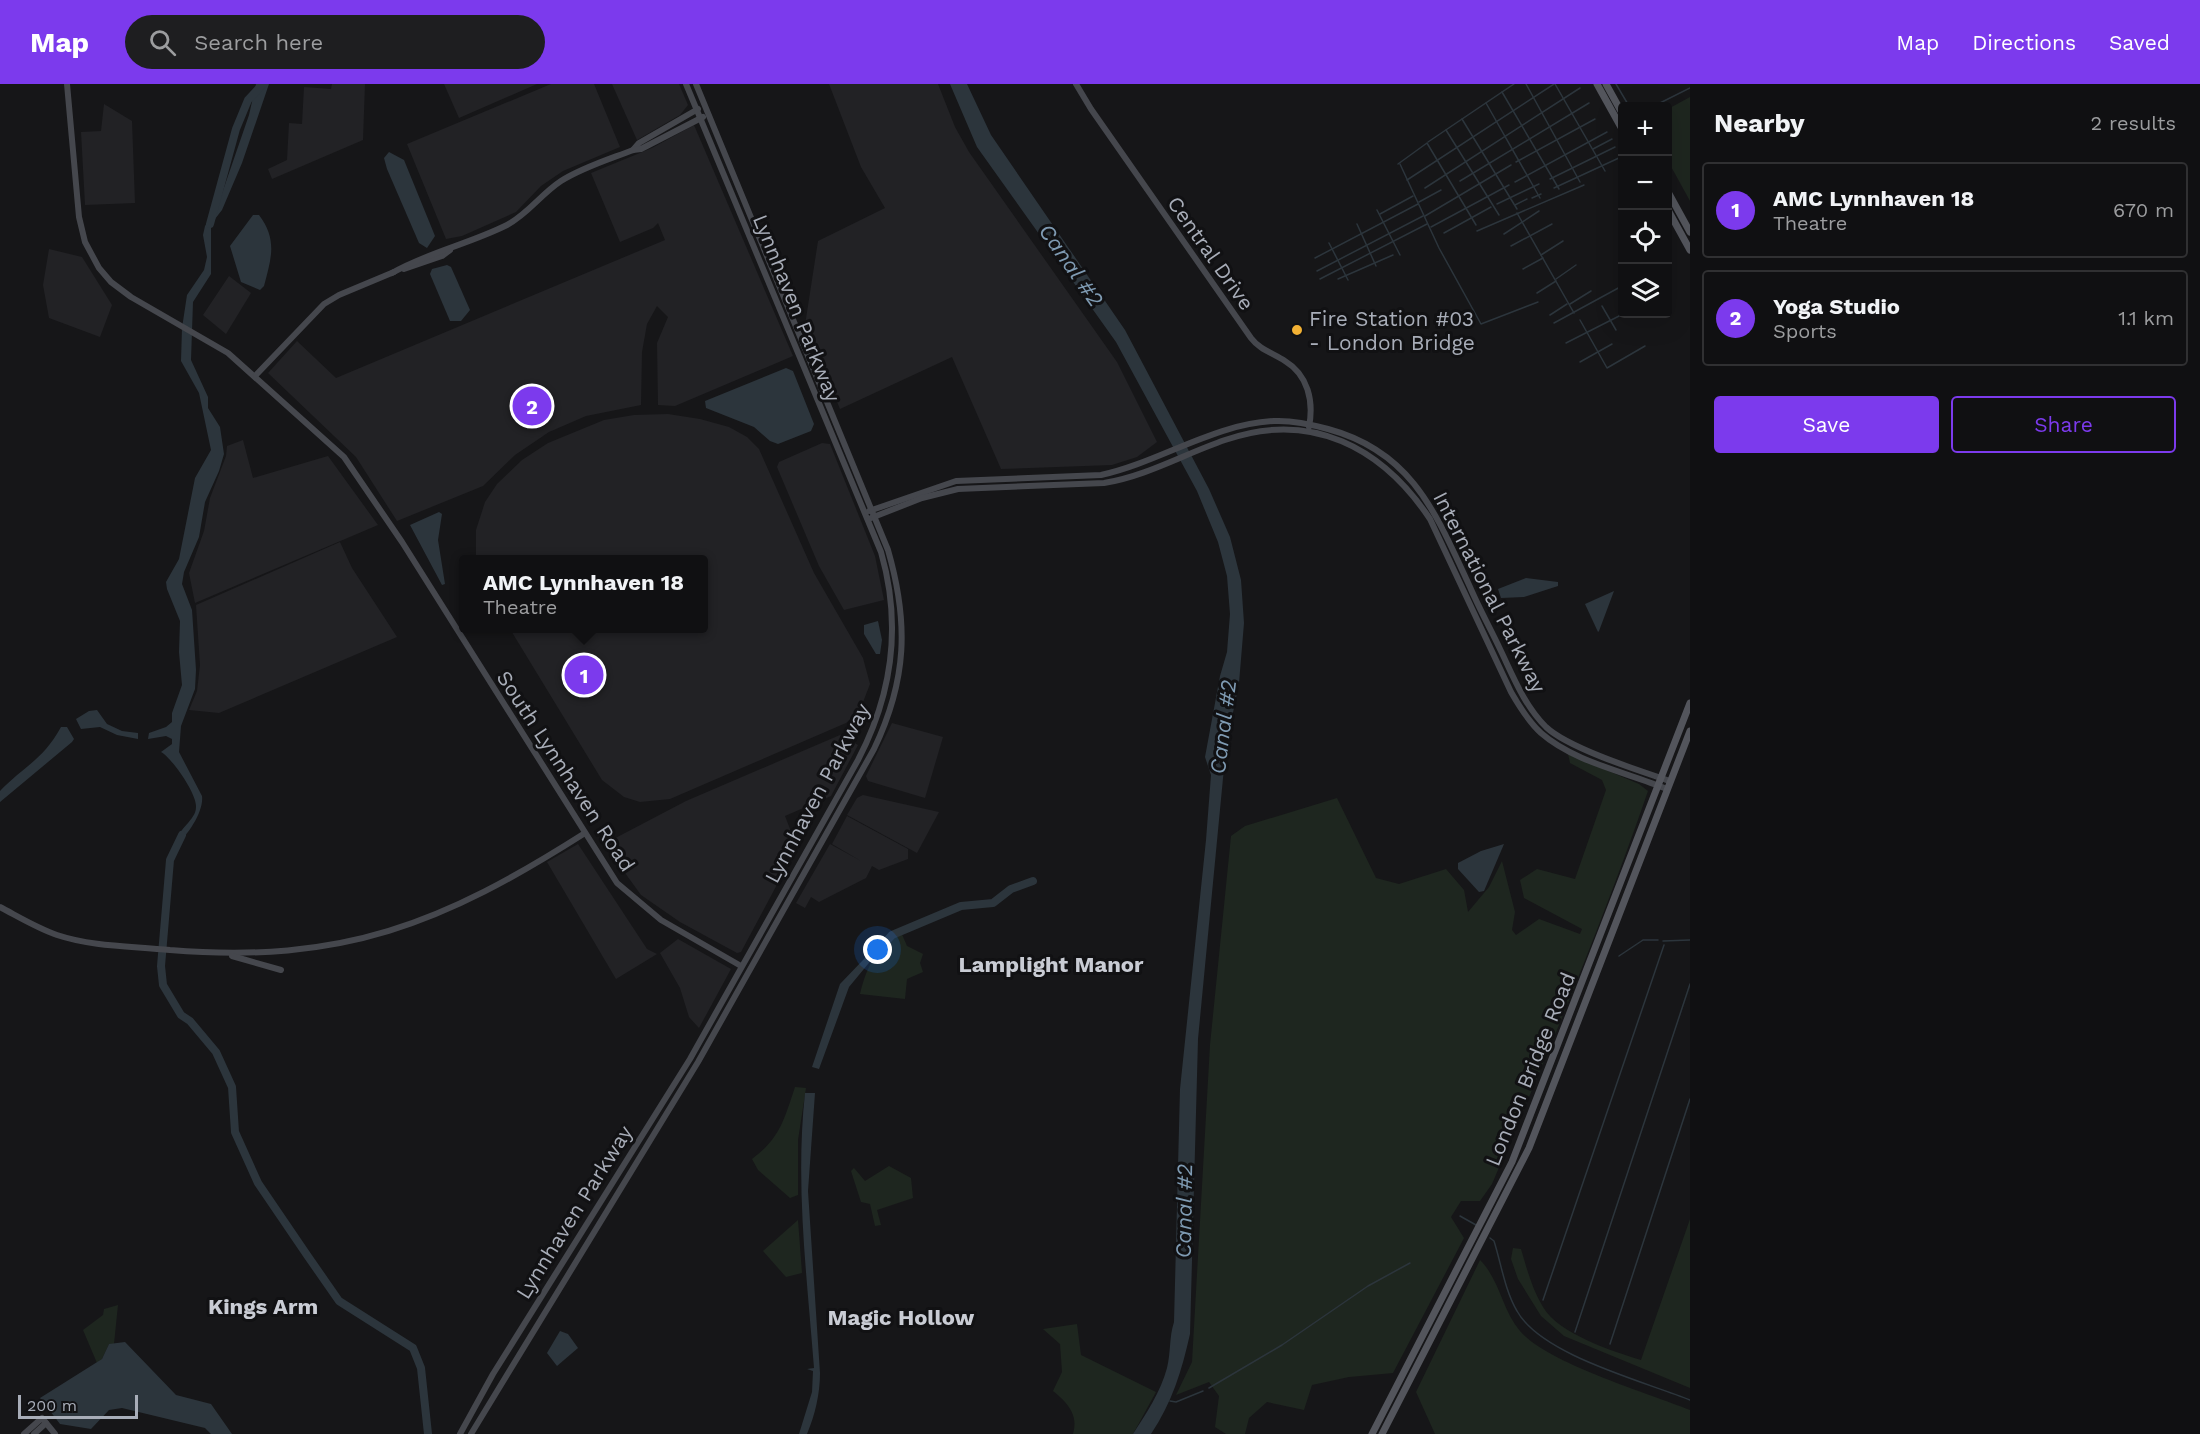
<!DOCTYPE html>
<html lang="en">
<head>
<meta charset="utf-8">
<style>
	body { margin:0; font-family:"Work Sans",sans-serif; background:#1e1e20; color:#f1f3f6 }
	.controls { position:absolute; right:18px; top:18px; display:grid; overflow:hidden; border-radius:6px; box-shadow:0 6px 24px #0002 }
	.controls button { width:54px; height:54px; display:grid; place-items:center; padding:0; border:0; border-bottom:2px solid #303032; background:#101012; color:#f1f3f6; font:30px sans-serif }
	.scale { position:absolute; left:18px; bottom:15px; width:120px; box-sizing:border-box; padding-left:6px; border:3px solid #a8adb8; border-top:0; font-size:16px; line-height:21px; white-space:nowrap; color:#a8adb8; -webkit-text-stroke:4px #111113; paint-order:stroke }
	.you { position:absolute; left:878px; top:866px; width:21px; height:21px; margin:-15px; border:4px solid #fff; border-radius:50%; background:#1a73e8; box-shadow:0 0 0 9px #1a73e833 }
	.badge { display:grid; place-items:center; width:39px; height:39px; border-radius:50%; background:#7c3aed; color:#fff; font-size:20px; font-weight:700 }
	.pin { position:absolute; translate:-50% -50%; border:3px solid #fff; box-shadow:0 2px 6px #0006 }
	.popup { position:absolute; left:459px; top:471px; width:249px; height:78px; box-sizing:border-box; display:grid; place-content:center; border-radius:6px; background:#101012; filter:drop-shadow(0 2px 4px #0005); font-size:20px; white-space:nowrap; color:#9c9d9f }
	.popup b { font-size:22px; color:#f1f3f6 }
	.popup::after { content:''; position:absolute; left:50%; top:100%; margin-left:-12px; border:12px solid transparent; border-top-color:#101012 }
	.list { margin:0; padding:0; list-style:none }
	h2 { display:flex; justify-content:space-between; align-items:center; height:78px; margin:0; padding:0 24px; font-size:26px }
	h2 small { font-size:20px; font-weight:400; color:#9c9d9f }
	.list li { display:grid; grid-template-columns:39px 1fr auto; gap:18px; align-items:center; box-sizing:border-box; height:96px; margin:0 12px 12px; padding:0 12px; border:2px solid #303032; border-radius:6px }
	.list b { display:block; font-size:22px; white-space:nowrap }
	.list p { margin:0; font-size:20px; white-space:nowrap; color:#9c9d9f }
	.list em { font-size:20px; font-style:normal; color:#9c9d9f }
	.actions { display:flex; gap:12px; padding:18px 24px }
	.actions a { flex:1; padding:14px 0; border:2px solid #7c3aed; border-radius:6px; text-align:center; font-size:21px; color:#7c3aed }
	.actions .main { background:#7c3aed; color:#fff }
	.icon { flex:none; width:33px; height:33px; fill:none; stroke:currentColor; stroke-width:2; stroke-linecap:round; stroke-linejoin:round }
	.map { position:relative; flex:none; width:1690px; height:1350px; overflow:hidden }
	header { display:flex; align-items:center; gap:36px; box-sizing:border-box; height:84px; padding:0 30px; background:#7c3aed; color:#fff }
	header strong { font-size:28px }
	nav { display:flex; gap:33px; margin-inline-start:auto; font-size:21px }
	.search { width:420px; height:54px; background:#1e1e20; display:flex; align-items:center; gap:15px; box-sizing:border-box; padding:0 21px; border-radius:33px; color:#9c9d9f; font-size:22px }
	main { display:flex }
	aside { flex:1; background:#101012 }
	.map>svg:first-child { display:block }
</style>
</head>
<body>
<header>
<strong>Map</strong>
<div class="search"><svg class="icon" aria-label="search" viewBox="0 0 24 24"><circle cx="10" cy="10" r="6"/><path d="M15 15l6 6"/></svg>Search here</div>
<nav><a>Map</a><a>Directions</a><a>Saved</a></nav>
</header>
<main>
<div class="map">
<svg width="1690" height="1350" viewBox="0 0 1690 1350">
	<rect width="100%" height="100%" fill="#161618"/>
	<g fill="#222225">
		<path d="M332,0H365L363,56L272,95L268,85L287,76L289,39L302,40L304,3L331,5Z"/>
		<path d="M444,0H537L459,34Z"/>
		<path d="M551,0H594L620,63L563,87L541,102L516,128L462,152L446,155L407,60Z"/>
		<path d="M612,0H679L688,21L680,31L637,56Z"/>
		<path d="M829,0H938L955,43L969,68L1117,278L1157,358L1137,373L1112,381L1001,385L952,273L840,325L805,241L818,157L885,124L861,83Z"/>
		<path d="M104,20L132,37L135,119L85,121L81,48L101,47Z"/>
		<path d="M694,41L793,272L675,322L658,321L657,259L668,233L657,222L647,240L642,268L641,321L586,332L549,348L515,371L483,402L397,437L356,373L268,289L297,257L336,294L665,156L658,139L653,144L620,158L591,89L652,64Z"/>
		<path d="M49,165L82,173L112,221L100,253L49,234L43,201Z"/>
		<path d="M229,192L251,209L226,250L203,231Z"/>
		<path d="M668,330L700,335L729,343L747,353L759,365L814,489L863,574L870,600L860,626L846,639L670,715L640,718L624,713L602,696L510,545L704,544V476L476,475V446L485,418L497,400L522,376L548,359L604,336L634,331Z"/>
		<path d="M243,356L253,394L328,372L378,441L195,519L189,489L204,447L210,414L226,372L227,362Z"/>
		<path d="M822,359L830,360L875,472L884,516L844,526L819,482L777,383L779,378Z"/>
		<path d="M340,458L352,484L397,553L219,629L189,626L197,607L200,581L196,521Z"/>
		<path d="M892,639L943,653L925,714L868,697L866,692Z"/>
		<path d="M840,651L858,661L831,712L785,732L797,763L741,868L737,869L680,838L641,811L604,760L686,717Z"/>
		<path d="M863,711L939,728L917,769L847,731L857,714Z"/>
		<path d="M847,732L908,765V775L879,786L872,782L866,794L819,818L811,813L805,824L796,819L830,760L861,777L832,760Z"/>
		<path d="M578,760L647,865L657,870L616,895L547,778Z"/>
		<path d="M678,855L731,885L699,944L689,933L680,904L660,869Z"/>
	</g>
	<g fill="#1e261f">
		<path d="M1690,13V117L1668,77V25Z"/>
		<path d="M1568,670L1639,700L1648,707C1602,840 1548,970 1492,1100L1480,1117H1461L1451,1133L1464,1154L1393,1289L1349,1293L1312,1301L1304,1326L1267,1318L1249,1334L1245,1350H1226L1215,1343L1219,1312L1209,1298L1176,1311L1192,1278L1210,961L1231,752L1245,742L1337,714L1376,794L1399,800L1446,785L1464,806L1468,828L1489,803L1502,777L1515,828L1512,846L1516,851L1539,835L1580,850L1582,845L1524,814L1520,796L1537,785L1575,795L1606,706L1602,696L1570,679Z"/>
		<path d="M901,848L907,862L923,870L920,879L923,888L907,895L905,915L860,910C867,881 876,865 901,848Z"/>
		<path d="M795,1003L806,1004L798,1056V1111L790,1114L758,1086L752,1075C780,1054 784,1036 795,1003Z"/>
		<path d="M889,1082L911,1094L913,1114L877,1126L881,1141L875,1142L870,1120L861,1118L851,1087L854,1084L865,1097Z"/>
		<path d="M1690,1135V1304L1564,1252L1541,1232L1518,1195L1511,1175L1513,1164L1521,1165C1527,1185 1532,1205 1543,1223C1559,1250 1612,1267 1641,1276Z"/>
		<path d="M798,1136L802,1189L786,1193L763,1167Z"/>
		<path d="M1480,1176C1500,1196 1502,1226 1520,1247C1547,1279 1648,1309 1690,1326V1350H1435L1416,1308Z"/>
		<path d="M118,1221L114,1260H109L102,1275L97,1279L83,1246L103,1231L104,1225Z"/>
		<path d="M1077,1240L1081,1271L1156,1308L1133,1350H1073C1079,1331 1067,1318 1053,1307L1062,1288L1060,1260L1043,1245Z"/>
	</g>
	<g fill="#2c353c">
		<path d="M256,0H269L242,79L222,126L211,140V190L193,218L191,276L208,313V324L220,343L224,370L219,387L205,418L199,453L184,488L182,500L192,526L196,586L195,605L181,642L179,668L202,712C204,727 188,751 177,760C176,745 196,737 196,723C197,710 172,674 161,668L172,660V655L166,652L148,655L149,649L166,643L172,638V629L182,601L179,568L180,537L167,505L166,498L179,475L195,394L211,366L199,309L181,277L182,244L187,211L204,186L207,173L203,151L205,142L218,121L249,31Z"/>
		<path d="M950,0H967L991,51L1125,246L1209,405L1230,453L1241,496L1244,539L1239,599L1226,663L1198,955L1190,1250C1182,1286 1172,1319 1151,1350H1133C1146,1330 1161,1307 1167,1284C1171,1268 1169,1253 1174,1238L1180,1005L1206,756L1211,691L1205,673L1220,592L1227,568L1230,530L1227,492L1218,458L1197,407L1116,258L977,63Z"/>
		<path d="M389,68L404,76L435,152L427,164L419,159L387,85L384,74Z"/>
		<path d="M253,131H259C278,156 271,175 264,202L260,206L241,198L230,162Z"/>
		<path d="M447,181L451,183L470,226L461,237H450L430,190L432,185Z"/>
		<path d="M786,284L793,287L814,340L811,347L778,360L770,357L754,343L706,324L705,317Z"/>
		<path d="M439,428L442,430L438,456L445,500L442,501L410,441Z"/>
		<path d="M1526,494L1558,498V502L1524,513L1501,514L1498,505Z"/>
		<path d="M1614,507L1599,547L1598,548L1585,520Z"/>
		<path d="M878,537L882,556L880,570H876L864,550V541Z"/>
		<path d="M97,626L107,640L122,647L138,649V655L117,651L100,643L81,645L76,635L89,627Z"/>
		<path d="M61,643H67L74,655L72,658L0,718V707C24,682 43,676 61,643Z"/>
		<path d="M1504,760L1484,807L1479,808L1458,785V779L1481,767Z"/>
		<path d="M889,849L892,851L849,903L819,985L812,983L840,900Z"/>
		<path d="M805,1009H815L808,1107L820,1289C820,1310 815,1331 807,1350H799L812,1308L813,1287L807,1285L814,1284C807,1192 795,1101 805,1009Z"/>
		<path d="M560,1247L568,1250L578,1264L557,1282L547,1269Z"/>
		<path d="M125,1258L176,1311L211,1320L232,1350H211L205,1344L122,1324L109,1326L91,1345L60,1340L40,1314L102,1275L109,1260Z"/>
	</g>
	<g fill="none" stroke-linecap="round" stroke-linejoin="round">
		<g stroke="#2c353c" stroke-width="1.5">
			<path d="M1526,0L1580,98"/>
			<path d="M1555,0L1605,87"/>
			<path d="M1616,0L1629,22"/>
			<path d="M1502,8L1559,105"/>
			<path d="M1486,19L1540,114"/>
			<path d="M1654,22L1690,4"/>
			<path d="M1462,35L1517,125"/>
			<path d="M1446,46L1499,131"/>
			<path d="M1428,58L1514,0"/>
			<path d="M1593,65L1612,55"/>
			<path d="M1516,78L1595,35"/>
			<path d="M1398,80L1427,59L1476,141"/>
			<path d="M1400,80L1439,164L1481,240L1538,218"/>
			<path d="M1550,95L1615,63"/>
			<path d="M1407,96L1554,0"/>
			<path d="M1460,97L1589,19"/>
			<path d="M1515,98L1607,48"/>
			<path d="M1425,104L1580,4"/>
			<path d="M1554,104L1621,73"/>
			<path d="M1532,114L1541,110"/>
			<path d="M1419,118L1441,106"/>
			<path d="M1497,120L1539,100"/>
			<path d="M1515,121L1527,115"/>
			<path d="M1377,126L1400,171"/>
			<path d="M1517,129L1574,229"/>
			<path d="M1380,130L1413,112"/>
			<path d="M1425,132L1511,81"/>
			<path d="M1357,140L1376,182"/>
			<path d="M1431,143L1509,101"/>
			<path d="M1477,147L1584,101"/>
			<path d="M1444,149L1491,123"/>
			<path d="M1504,150L1539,127"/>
			<path d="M1329,159L1348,196"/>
			<path d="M1511,162L1552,140"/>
			<path d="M1541,171L1563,157"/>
			<path d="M1315,174L1418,120"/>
			<path d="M1523,185L1543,174"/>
			<path d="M1317,187L1423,132"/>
			<path d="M1320,195L1427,140"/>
			<path d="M1338,195L1393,171"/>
			<path d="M1556,195L1576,181"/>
			<path d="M1537,209L1556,197"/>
			<path d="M1570,220L1591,207"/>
			<path d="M1602,222L1616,246"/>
			<path d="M1550,231L1567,220"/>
			<path d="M1580,236L1607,284L1645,262"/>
			<path d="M1554,239L1622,202"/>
			<path d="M1566,259L1623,230"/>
			<path d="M1580,278L1612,260"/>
			<path d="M1663,857L1690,856"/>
			<path d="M1619,872L1643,856H1658"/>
			<path d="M1460,1132L1476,1141"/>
			<path d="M1490,1154L1494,1157C1501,1179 1505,1207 1517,1227C1541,1271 1643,1297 1690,1316"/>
			<path d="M1543,1216L1664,861"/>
			<path d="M1575,1248L1690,900"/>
			<path d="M1610,1260L1690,1015"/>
			<path d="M1209,1304L1282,1261L1368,1202L1410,1179"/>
			<path d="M1170,1317L1176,1318L1203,1307"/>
		</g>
		<g stroke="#2c353c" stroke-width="8">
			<path d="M210,140L236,45L248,16L263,0"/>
			<path d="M182,751L170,776L161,882L163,901L181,931L190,937L216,968L232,1003L235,1048L258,1099L307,1171L339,1217L413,1264L421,1284L428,1350"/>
			<path d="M885,859L892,851L961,822L993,819L1011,805L1033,797"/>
		</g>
		<g stroke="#45474d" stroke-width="6">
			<path d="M67,0L79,133L85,158L99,184L111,198L131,213L228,269L344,373L402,458L617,799L661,836L741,882"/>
			<path d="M1076,0L1091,25L1251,254C1260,266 1273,269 1285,277C1308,291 1314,317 1309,343"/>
			<path d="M633,66L639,59L698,25"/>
			<path d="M404,185L442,172L450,166"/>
			<path d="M392,189C429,168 469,160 507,141C528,130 541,110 561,97C583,83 610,75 633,66L641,65L703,33"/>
			<path d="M256,291L324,220L339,211L394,188"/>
			<path d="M869,427L956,397L1101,391C1160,378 1213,340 1274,337C1293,336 1310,340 1328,345C1413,368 1436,430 1470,503C1479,524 1490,544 1500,565C1513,592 1524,621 1546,643C1568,664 1640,687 1670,697"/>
			<path d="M871,434L922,414L958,405L1104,399C1147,392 1184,370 1225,356C1311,326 1382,363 1430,435L1511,608C1519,622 1528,637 1541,649C1574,678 1626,688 1667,705"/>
			<path d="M0,823C19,833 37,844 57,851C93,863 133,862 170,866C343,880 442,840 585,749"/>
			<path d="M232,872L281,886"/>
			<path d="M24,1350L42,1334L55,1350"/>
			<path d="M34,1350L46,1339"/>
			<path d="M460,1350L493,1290L690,975L858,676C893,609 902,541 881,468L686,0"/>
			<path d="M471,1350L698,978L874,665C907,596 909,539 888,466L696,0"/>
		</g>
		<g stroke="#53555c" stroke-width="7">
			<path d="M1597,0L1622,45"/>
			<path d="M1606,0L1622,29"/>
			<path d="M1668,108L1690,148"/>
			<path d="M1668,126L1690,166"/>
			<path d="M1372,1350L1512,1078L1690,619"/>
			<path d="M1382,1350L1529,1064L1690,647"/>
		</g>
	</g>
	<circle fill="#f2b134" stroke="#111113" stroke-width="2" cx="1297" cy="246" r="6"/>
	<g text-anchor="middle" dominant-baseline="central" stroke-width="6" stroke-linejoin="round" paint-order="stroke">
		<g font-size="21" fill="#a8adb8" stroke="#111113">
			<text transform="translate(1211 169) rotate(55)">Central Drive</text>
			<text transform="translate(797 224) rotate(68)">Lynnhaven Parkway</text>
			<text transform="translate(1490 508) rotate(63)">International Parkway</text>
			<text transform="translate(566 687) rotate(57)">South Lynnhaven Road</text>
			<text transform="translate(817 709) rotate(-62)">Lynnhaven Parkway</text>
			<text transform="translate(1530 985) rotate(-68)">London Bridge Road</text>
			<text transform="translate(574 1128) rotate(-58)">Lynnhaven Parkway</text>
		</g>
		<g font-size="21" fill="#a8adb8" stroke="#111113" text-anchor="start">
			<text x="1309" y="234">Fire Station #03<tspan x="1309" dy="24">- London Bridge</tspan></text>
		</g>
		<g font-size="22" font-style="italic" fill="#7f9bb3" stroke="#111113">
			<text transform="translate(1071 181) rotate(55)">Canal #2</text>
			<text transform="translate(1223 643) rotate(-83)">Canal #2</text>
			<text transform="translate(1184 1127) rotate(-89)">Canal #2</text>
		</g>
		<g font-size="22" font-weight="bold" fill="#c9ccd4" stroke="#111113">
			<text x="1051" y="880">Lamplight Manor</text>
			<text x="263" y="1222">Kings Arm</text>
			<text x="901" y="1233">Magic Hollow</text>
		</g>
	</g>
</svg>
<div class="controls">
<button>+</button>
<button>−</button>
<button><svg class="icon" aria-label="locate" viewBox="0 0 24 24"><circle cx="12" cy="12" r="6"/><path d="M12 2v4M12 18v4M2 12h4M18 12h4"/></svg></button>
<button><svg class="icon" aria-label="layers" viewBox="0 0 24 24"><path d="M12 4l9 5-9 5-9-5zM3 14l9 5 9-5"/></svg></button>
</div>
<div class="scale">200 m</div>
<div class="you"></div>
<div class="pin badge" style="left:584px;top:591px">1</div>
<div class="popup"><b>AMC Lynnhaven 18</b>Theatre</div>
<div class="pin badge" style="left:532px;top:322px">2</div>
</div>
<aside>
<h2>Nearby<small>2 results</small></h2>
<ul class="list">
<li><span class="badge">1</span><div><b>AMC Lynnhaven 18</b><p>Theatre</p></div><em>670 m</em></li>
<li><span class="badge">2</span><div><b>Yoga Studio</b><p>Sports</p></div><em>1.1 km</em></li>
</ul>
<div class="actions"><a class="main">Save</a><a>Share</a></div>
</aside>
</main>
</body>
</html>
